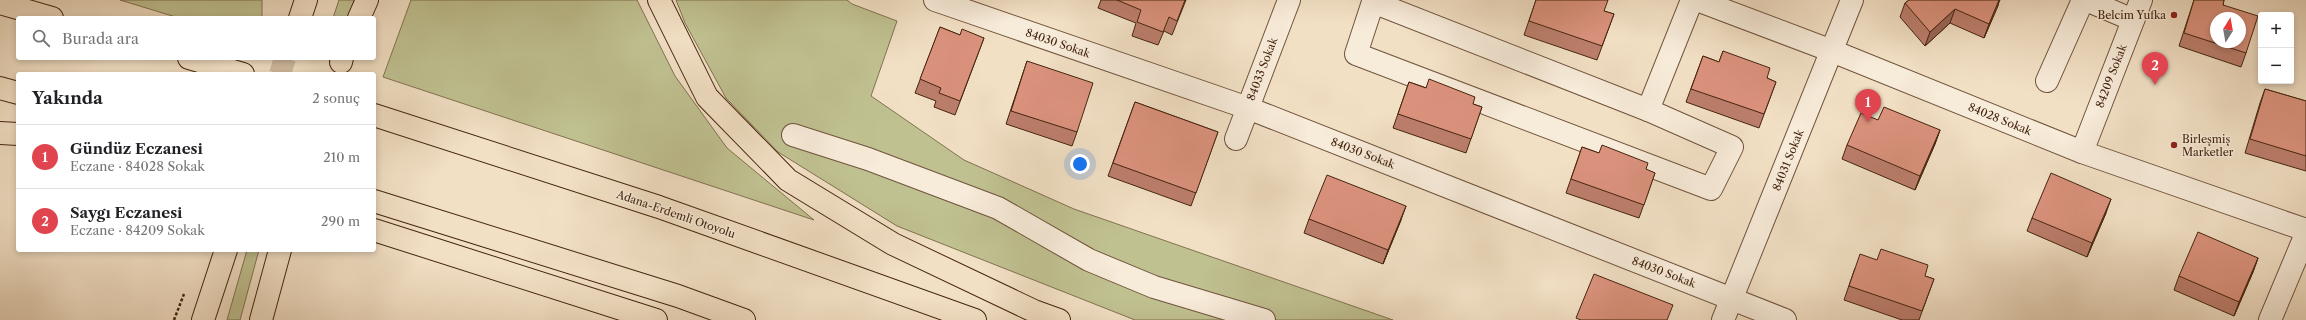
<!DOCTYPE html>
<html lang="tr">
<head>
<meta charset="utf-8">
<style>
	body { margin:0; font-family:"Libre Caslon Text",serif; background:#f2f2f2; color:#202124 }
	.controls { position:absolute; right:12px; top:12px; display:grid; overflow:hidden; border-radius:4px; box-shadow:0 2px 6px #0003 }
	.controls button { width:36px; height:36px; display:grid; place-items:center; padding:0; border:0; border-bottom:1px solid #e0e0e0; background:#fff; color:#202124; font:20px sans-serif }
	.compass { position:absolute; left:2210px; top:12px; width:36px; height:36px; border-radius:50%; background:#fff; box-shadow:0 2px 6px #0003; rotate:11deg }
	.you { position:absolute; left:1080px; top:164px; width:14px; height:14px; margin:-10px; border:3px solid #fff; border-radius:50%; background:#1a73e8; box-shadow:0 0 0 6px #1a73e833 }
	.badge { display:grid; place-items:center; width:26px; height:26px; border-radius:50%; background:#8f2418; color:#fff; font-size:13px; font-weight:700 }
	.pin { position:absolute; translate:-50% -33px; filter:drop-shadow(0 1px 2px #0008) }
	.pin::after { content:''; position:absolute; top:21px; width:14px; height:12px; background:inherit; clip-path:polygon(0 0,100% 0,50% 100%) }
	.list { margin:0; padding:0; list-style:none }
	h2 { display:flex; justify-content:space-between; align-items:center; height:52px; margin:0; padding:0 16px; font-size:17px }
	h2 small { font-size:13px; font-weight:400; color:#757577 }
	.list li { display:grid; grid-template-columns:26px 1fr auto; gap:12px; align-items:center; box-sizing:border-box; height:64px; padding:0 16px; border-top:1px solid #e0e0e0 }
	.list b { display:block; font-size:15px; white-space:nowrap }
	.list p { margin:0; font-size:13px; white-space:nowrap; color:#757577 }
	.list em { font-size:13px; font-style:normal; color:#757577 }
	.icon { flex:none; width:22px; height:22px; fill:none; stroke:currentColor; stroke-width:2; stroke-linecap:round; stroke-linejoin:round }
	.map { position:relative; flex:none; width:2306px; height:320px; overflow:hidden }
	.search { position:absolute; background:#fff; box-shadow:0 2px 6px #0003; left:16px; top:16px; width:360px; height:44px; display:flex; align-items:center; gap:10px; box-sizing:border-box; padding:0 14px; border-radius:4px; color:#757577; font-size:15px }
	.panel { position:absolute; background:#fff; box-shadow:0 2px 6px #0003; left:16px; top:72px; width:360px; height:180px; border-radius:4px }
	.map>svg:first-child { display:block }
</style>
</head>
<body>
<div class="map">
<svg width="2306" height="320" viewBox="0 0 2306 320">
	<rect width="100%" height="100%" fill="#f2e0c5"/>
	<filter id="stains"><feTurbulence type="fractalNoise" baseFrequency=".005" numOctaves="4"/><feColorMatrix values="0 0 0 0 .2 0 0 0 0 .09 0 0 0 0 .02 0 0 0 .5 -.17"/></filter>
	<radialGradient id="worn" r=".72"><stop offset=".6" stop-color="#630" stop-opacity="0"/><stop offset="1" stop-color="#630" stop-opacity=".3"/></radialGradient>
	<g fill="#c0c191" stroke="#827250">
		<path d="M120,0H262V18H179Z"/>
		<path d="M339,0H356L350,18H333Z"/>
		<path d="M411,0H637L675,76L727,148L814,220L383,77Z"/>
		<path d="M676,0H847L852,4L897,21L871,96L964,160L1074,209L1393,320H1135L897,226L778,152L726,98L685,23Z"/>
		<path d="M247,250H259L240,320H227Z"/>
	</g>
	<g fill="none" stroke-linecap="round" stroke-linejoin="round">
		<path stroke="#cfbaa0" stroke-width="22" stroke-dasharray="22 11" stroke-linecap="butt" d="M280,74L285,58"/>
		<g stroke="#70533c" stroke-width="24">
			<g id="minor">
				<path d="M935,0L1248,108L1785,320"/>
				<path d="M1697,0L1832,51L2082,152L2306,230"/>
				<path d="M2086,0L2133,20"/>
				<path d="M1373,2L1648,110L1732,147L1711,189L1356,54Z"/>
				<path d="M2047,81L2083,0"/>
				<path d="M1648,110L1692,0"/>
				<path d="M793,135L868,159L998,208L1089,260L1154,287L1264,320"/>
				<path d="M1236,139L1289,0"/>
				<path d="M2082,152L2141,0"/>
				<path d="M1723,320L1852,0"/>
				<path d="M2270,320L2306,234"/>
			</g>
		</g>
		<g stroke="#44240e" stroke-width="24">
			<g id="major">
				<path d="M300,18L306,0"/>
				<path d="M359,18L367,0"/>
				<path d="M341,62L342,58"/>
				<path d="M203,320L226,250"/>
				<path d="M261,320L280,250"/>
			</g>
		</g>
		<g stroke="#44240e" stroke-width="24">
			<g id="highway">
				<path d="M659,0L707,97L788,180L893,244L1034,311L1059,320"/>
				<path d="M0,3L52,18"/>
				<path d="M189,58L243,74"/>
				<path d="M0,88L18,93"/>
				<path d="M374,115L659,207L975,320"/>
				<path d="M0,133L18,134"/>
				<path d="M374,201L678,296L744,320"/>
				<path d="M374,230L656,320"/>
			</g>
		</g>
		<path stroke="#44240e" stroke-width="2.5" stroke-dasharray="3 2" stroke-linecap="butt" d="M174,320L184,294"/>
		<use href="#minor" stroke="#f7ebd9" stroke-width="22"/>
		<use href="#major" stroke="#f2e0c5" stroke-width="22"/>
		<use href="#highway" stroke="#f2e0c5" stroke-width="22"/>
	</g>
	<g fill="#bc7e6c" stroke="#44240e">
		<path d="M1101,0H1186L1172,35L1164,31L1158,45L1132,36L1136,23L1098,8Z"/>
		<path d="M1536,0L1604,11L1614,14L1597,60L1524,35Z"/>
		<path d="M1909,0H2000L1984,38L1950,23L1925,46L1900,17L1905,3Z"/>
		<path d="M2194,0H2224L2223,5L2246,53L2241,67L2179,46Z"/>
		<path d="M940,27L960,35L984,38L955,115L934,107L936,101L915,93Z"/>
		<path d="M1723,51L1767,78L1776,82L1759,128L1686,102L1703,56L1719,62Z"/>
		<path d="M1027,61L1077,132L1072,146L1006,124Z"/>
		<path d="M1409,82L1482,107L1466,153L1393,128Z"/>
		<path d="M2265,89L2306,101V171L2245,153L2260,103Z"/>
		<path d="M1135,102L1218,132L1191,206L1108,176Z"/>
		<path d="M1878,120L1940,130L1935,144L1915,190L1842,159L1847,145Z"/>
		<path d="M1582,147L1655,173L1639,218L1566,193Z"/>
		<path d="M2106,213L2087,257L2027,231L2032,218Z"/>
		<path d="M1309,219L1401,220L1383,264L1304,233Z"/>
		<path d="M2258,258L2253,272L2234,316L2174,290L2179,276Z"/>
		<path d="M1855,268L1925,276L1934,279L1919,320H1902L1844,300Z"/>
	</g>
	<g fill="#996658" stroke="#44240e">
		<path d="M1999,0L1998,6L1984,38L1989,24Z"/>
		<path d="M1955,9L1950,23L1925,46L1930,32Z"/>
		<path d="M1940,130L1935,144L1915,190L1920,176Z"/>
		<path d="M2111,199L2106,213L2087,257L2092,243Z"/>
		<path d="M1406,206L1401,220L1383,264L1388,250Z"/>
		<path d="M2258,258L2253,272L2234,316L2239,302Z"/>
	</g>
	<g fill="#db927d" stroke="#44240e" fill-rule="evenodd">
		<path d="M1117,0H1185L1177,21L1169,17L1163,32L1137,22L1141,10Z"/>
		<path d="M1536,0H1608L1604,11L1614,14L1602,46L1529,21Z"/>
		<path d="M1909,0H1999L1989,24L1955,9L1930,32L1905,3Z"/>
		<path d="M2194,0H2224L2223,5L2258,16L2246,53L2184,33ZM2216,18H2240V42H2216Z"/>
		<path d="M940,27L960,35L962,29L984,38L960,101L939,93L941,88L920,79Z"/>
		<path d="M1723,51L1770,68L1767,78L1776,82L1764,114L1691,89L1703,56L1719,62Z"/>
		<path d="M1027,61L1093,83L1077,132L1011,111Z"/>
		<path d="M1429,79L1475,97L1473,104L1482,107L1471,139L1398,114L1409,82L1426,88Z"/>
		<path d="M2265,89L2306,101V156L2250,139Z"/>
		<path d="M1135,102L1218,132L1196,193L1113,163Z"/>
		<path d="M1884,107L1940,130L1920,176L1847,145L1861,113L1878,120Z"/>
		<path d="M1602,145L1648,163L1646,169L1655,173L1644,205L1571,179L1582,147L1599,153Z"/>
		<path d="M2051,173L2111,199L2092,243L2032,218Z"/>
		<path d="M1327,175L1406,206L1388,250L1309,219Z"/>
		<path d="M2198,232L2258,258L2239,302L2179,276Z"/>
		<path d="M1881,249L1928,265L1925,276L1934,279L1922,311L1849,286L1860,254L1877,260Z"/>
		<path d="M1594,274L1673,305L1667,320H1581L1576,318Z"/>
	</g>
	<g fill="#8f2418" stroke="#f7ebd9" stroke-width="1.5">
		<circle cx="2174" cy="15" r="4"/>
		<circle cx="2174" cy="145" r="4"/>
	</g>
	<g text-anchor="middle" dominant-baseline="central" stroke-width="3" stroke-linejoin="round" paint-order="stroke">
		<g font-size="11" fill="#44240e" stroke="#f7ebd9" text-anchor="end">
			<text x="2166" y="15">Belcim Yufka</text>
			<text x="2182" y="139" text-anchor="start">Birleşmiş<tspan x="2182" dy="13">Marketler</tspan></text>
		</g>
		<g font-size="11" fill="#44240e" stroke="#f7ebd9">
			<text transform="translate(1058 43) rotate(19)">84030 Sokak</text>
			<text transform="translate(1262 69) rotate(-69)">84033 Sokak</text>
			<text transform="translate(2111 76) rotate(-69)">84209 Sokak</text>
			<text transform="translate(2000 119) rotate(22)">84028 Sokak</text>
			<text transform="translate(1363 153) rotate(21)">84030 Sokak</text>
			<text transform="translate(1788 160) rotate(-68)">84031 Sokak</text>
			<text transform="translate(676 214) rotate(19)">Adana-Erdemli Otoyolu</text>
			<text transform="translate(1664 272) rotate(21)">84030 Sokak</text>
		</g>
	</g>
	<rect width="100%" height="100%" filter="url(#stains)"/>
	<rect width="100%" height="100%" fill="url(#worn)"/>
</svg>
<div class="controls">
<button>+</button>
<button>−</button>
</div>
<svg class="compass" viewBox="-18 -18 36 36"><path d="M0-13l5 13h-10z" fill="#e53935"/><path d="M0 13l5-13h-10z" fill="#757577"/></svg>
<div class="you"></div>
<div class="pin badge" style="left:1868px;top:122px;background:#e0444e">1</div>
<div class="pin badge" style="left:2155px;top:85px;background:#e0444e">2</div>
<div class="search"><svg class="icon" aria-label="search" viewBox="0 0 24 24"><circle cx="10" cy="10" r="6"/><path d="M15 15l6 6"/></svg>Burada ara</div>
<section class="panel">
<h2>Yakında<small>2 sonuç</small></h2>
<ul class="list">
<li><span class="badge" style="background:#e0444e">1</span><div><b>Gündüz Eczanesi</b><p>Eczane · 84028 Sokak</p></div><em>210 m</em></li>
<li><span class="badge" style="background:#e0444e">2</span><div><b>Saygı Eczanesi</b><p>Eczane · 84209 Sokak</p></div><em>290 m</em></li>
</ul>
</section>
</div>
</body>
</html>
